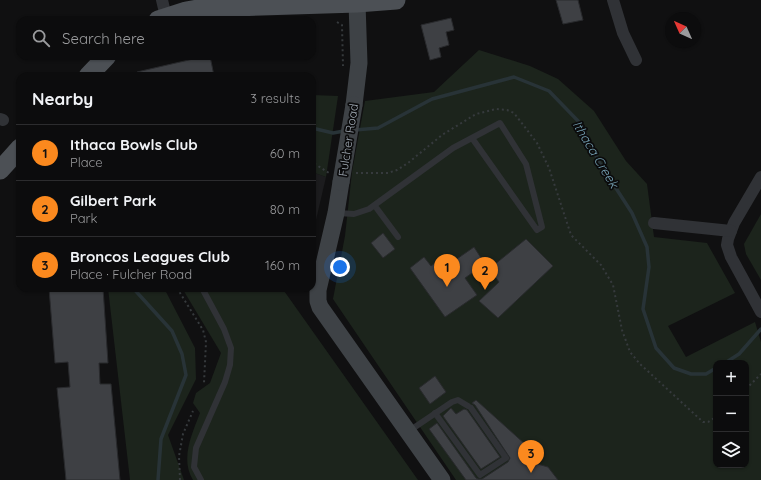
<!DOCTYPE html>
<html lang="en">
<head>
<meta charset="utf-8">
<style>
	body { margin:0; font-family:Quicksand,sans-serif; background:#151516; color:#f1f3f6 }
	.controls { position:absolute; right:12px; bottom:12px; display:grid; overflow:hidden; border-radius:8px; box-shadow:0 1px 3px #0004 }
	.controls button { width:36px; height:36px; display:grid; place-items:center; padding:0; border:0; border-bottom:1px solid #2c2c2e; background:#0c0c0d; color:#f1f3f6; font:20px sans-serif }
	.compass { position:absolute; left:665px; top:12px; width:36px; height:36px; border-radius:50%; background:#0c0c0d; box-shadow:0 1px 3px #0004; rotate:315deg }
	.you { position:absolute; left:340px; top:267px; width:14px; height:14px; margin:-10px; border:3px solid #fff; border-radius:50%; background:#1a73e8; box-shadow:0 0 0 6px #1a73e833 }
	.badge { display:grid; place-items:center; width:26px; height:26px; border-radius:50%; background:#fb891e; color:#111; font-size:13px; font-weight:700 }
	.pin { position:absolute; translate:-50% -33px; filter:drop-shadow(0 1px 2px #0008) }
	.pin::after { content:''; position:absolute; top:21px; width:14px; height:12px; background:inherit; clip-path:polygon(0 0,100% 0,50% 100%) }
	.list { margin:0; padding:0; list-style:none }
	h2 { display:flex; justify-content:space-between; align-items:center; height:52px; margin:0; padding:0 16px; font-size:17px }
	h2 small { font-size:13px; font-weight:400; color:#9a9b9d }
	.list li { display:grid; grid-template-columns:26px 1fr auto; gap:12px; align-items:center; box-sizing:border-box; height:56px; padding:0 16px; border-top:1px solid #2c2c2e }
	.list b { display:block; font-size:15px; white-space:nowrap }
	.list p { margin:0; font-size:13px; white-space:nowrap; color:#9a9b9d }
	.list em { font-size:13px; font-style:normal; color:#9a9b9d }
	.icon { flex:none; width:22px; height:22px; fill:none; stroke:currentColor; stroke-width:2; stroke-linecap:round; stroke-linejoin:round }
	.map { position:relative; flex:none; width:761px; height:480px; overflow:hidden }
	.search { position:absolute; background:#0c0c0d; box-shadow:0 1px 3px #0004; left:16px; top:16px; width:300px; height:44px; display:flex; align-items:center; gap:10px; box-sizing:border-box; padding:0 14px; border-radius:12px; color:#9a9b9d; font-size:15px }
	.panel { position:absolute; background:#0c0c0d; box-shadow:0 1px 3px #0004; left:16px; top:72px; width:300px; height:220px; border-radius:12px }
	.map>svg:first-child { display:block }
</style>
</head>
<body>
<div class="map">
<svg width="761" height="480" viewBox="0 0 761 480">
	<rect width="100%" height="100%" fill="#101011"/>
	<path fill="#1c1c1e" d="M312,172L326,177L312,237Z"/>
	<g fill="#1c241c" fill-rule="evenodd">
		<path d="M479,50L530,66L558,79L594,111L626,161L647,184L654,237L707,243L735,293L668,326L686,357L755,322L761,342V480H456L333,299L345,236L352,172L365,101L434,92ZM716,363H746V465H716Z"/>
		<path d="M312,95L338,96L326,177L312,172Z"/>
		<path d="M761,214V280L746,254L744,244Z"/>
		<path d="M108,288H164L195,348L196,379L168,435L184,480H130Z"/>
		<path d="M182,288H282L418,480H193C180,459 192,434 200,413L193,403L196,393L210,383L221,353Z"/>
	</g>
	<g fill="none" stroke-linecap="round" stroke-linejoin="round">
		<g stroke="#283337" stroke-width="3.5">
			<path d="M312,128L333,133L344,131"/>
			<path d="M355,130L378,128L432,99L514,77L549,91L580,123L599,162L632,213L647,247L649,267L643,309L656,348L674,368L691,374H706L716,368"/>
			<path d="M133,288L172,331L182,354L186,375L161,439L158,480"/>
			<path d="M725,363L739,354L761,329"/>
		</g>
	</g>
	<g fill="#3e4044" stroke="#292a2d">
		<path d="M556,0H578L583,20L563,24Z"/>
		<path d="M451,18L454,30L446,32L449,45L439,48L441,57L430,60L421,25Z"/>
		<path d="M206,56H210L214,76H138L137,72Z"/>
		<path d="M383,233L395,249L383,258L371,243Z"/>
		<path d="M526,239L553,266L498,318L479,301L499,282L489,269Z"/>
		<path d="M474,247L485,264L465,278L477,295L445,317L410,268L424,257L431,266L435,263L441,270Z"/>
		<path d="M49,288H103L108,363H99L100,384H111L120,480H66L57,388L70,387L68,362L55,363Z"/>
		<path d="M435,376L446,392L430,404L419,388Z"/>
		<path d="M476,400L536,454L527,461L548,467L558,480H466L429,429L437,423L476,478L478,479H482L508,462L510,458L475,405L472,403Z"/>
		<path d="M451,408L456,414L464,409L467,410L500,457L481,469L443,416Z"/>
	</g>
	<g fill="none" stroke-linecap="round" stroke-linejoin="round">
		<g stroke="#363a3d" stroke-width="2" stroke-dasharray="2 3" stroke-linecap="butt">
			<path d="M337,22L342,25L343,66"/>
			<path d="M312,159L315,164L329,173"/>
			<path d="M356,173H388L397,170L408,163L442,135L476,114L496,109L507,110L514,113L537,143L549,168L571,235L601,265L613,285L622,330L630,352L640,364L703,422H708L716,417"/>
			<path d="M177,288L203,330L206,342L204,383"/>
			<path d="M746,389L761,374"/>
			<path d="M180,480L179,456L183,434L193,411"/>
		</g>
		<g stroke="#303236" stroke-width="6">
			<path d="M375,206L398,237"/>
			<path d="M338,213L354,214L369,209L453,148L500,123L526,164L542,227L537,230L472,138"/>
			<path d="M435,413L480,475L506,458L471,408"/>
			<path d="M409,431L452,402L458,400L468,406"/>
			<path d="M201,480L194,467L196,448L225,382L230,365L231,348L224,329L202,288"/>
		</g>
		<g stroke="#303236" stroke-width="12">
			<path d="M162,0L166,17"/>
			<path d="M613,0L623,33L636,60"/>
			<path d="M0,119L3,120"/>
			<path d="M761,177L734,223L728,239L727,245L731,257L761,312"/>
			<path d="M654,223L731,231"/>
		</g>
		<g stroke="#3e4246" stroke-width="17">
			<path d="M354,105L359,63L357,3"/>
			<path d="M341,182L336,213L318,290V301L320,307L442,480"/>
		</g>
		<g stroke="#4c5055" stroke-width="19">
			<path d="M158,20L186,11L204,8L357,3L396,0"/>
			<path d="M88,76L107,56"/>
			<path d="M0,170L20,148"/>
		</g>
		<path stroke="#3e4246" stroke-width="17" d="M341,182L354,105"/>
	</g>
	<g text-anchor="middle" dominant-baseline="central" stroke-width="3.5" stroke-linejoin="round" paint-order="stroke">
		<g font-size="12" fill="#a0a9b3" stroke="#0b0b0c">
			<text transform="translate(348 140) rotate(-81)">Fulcher Road</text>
		</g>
		<g font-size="13" font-style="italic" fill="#749fb1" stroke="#0b0b0c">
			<text transform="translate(596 154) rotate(59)">Ithaca Creek</text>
		</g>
	</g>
</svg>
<div class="controls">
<button>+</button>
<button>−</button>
<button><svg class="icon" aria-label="layers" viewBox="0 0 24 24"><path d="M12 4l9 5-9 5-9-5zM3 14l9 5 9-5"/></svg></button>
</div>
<svg class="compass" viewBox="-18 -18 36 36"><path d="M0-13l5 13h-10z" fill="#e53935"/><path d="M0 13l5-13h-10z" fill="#9a9b9d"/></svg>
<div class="you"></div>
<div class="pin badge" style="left:447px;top:287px">1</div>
<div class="pin badge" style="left:485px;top:290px">2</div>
<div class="pin badge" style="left:531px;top:473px">3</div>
<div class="search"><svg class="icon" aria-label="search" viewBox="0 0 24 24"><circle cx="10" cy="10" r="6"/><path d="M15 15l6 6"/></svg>Search here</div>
<section class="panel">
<h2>Nearby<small>3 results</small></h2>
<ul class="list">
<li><span class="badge">1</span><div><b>Ithaca Bowls Club</b><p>Place</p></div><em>60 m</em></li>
<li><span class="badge">2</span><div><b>Gilbert Park</b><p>Park</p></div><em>80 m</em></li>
<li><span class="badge">3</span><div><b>Broncos Leagues Club</b><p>Place · Fulcher Road</p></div><em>160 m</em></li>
</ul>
</section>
</div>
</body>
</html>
